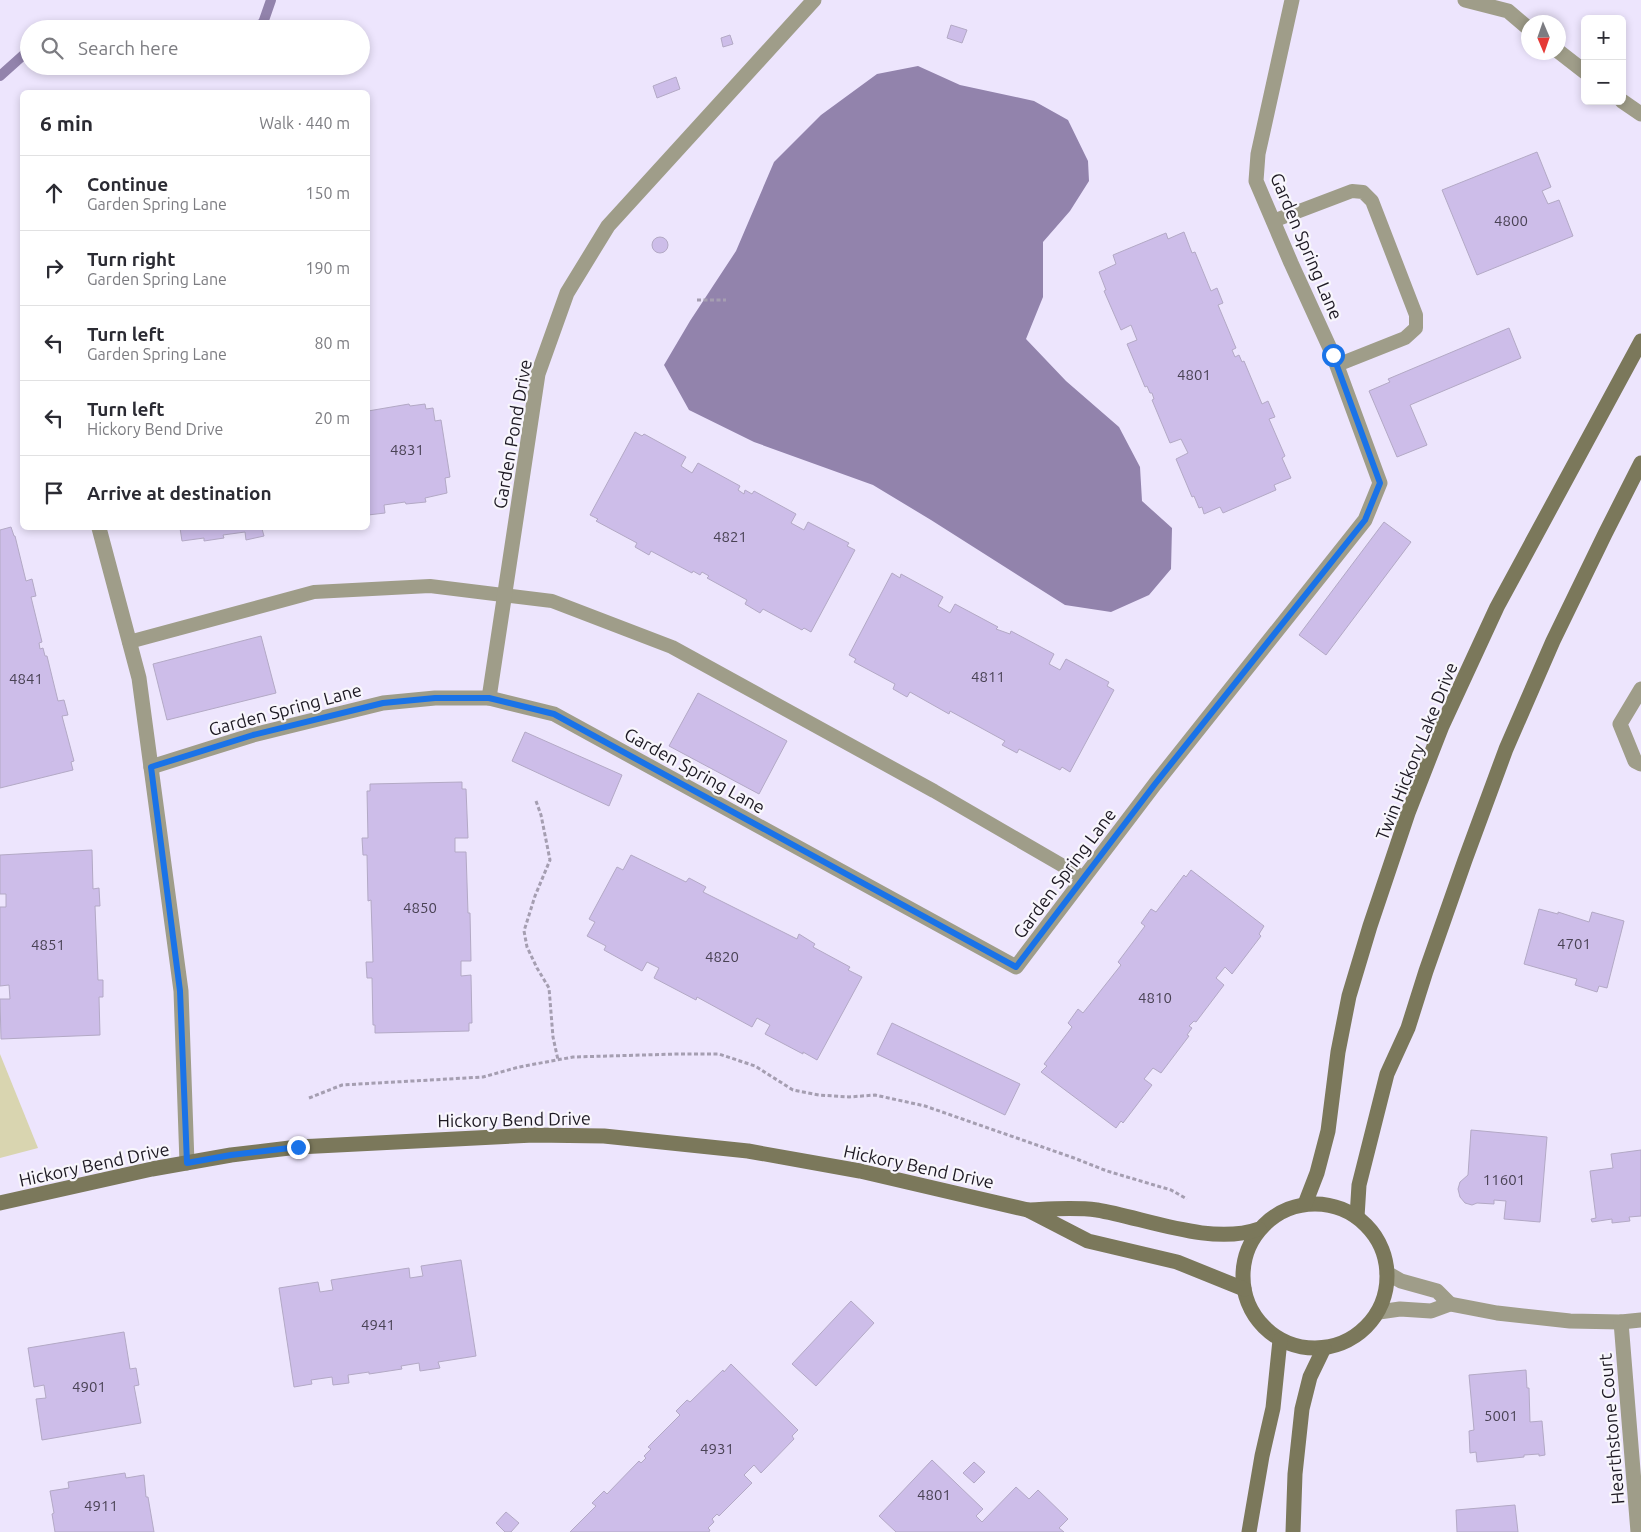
<!DOCTYPE html>
<html lang="en">
<head>
<meta charset="utf-8">
<style>
	body { margin:0; font-family:Ubuntu,sans-serif; background:#f2f2f3; color:#2b2b33 }
	.controls { position:absolute; right:15px; top:15px; display:grid; overflow:hidden; border-radius:8px; box-shadow:0 2px 8px #0003 }
	.controls button { width:45px; height:45px; display:grid; place-items:center; padding:0; border:0; border-bottom:1px solid #e1e1e2; background:#fff; color:#2b2b33; font:25px sans-serif }
	.compass { position:absolute; left:1521px; top:15px; width:45px; height:45px; border-radius:50%; background:#fff; box-shadow:0 2px 8px #0003; rotate:178deg }
	.stop { position:absolute; width:15px; height:15px; margin:-11px; border:4px solid #1a73e8; border-radius:50%; background:#fff }
	.stop.end { background:#1a73e8; border-color:#fff; box-shadow:0 1px 5px #0008 }
	.list { margin:0; padding:0; list-style:none }
	h2 { display:flex; justify-content:space-between; align-items:center; height:65px; margin:0; padding:0 20px; font-size:21px }
	h2 small { font-size:16px; font-weight:400; color:#7c7c81 }
	.list li { display:grid; grid-template-columns:32px 1fr auto; gap:15px; align-items:center; box-sizing:border-box; height:75px; padding:0 20px; border-top:1px solid #e1e1e2 }
	.list b { display:block; font-size:19px; white-space:nowrap }
	.list p { margin:0; font-size:16px; white-space:nowrap; color:#7c7c81 }
	.list em { font-size:16px; font-style:normal; color:#7c7c81 }
	.icon { flex:none; width:28px; height:28px; fill:none; stroke:currentColor; stroke-width:2; stroke-linecap:round; stroke-linejoin:round }
	.map { position:relative; flex:none; width:1641px; height:1532px; overflow:hidden }
	.search { position:absolute; background:#fff; box-shadow:0 2px 8px #0003; left:20px; top:20px; width:350px; height:55px; display:flex; align-items:center; gap:12px; box-sizing:border-box; padding:0 18px; border-radius:28px; color:#7c7c81; font-size:19px }
	.panel { position:absolute; background:#fff; box-shadow:0 2px 8px #0003; left:20px; top:90px; width:350px; height:440px; border-radius:8px }
	.map>svg:first-child { display:block }
</style>
</head>
<body>
<div class="map">
<svg width="1641" height="1532" viewBox="0 0 1641 1532">
	<rect width="100%" height="100%" fill="#ede5fd"/>
	<path fill="#d9d5b0" d="M0,1054L38,1148L0,1158Z"/>
	<path fill="#9283ac" d="M918,66L960,85L1034,101L1068,120L1088,161L1089,181L1070,211L1043,242V297L1026,339L1066,381L1119,427L1140,467L1142,501L1172,528L1171,569L1149,595L1111,612L1065,605L931,520L873,485L754,442L689,410L664,365L690,321L736,251L774,162L821,115L877,74Z"/>
	<g fill="none" stroke-linecap="round" stroke-linejoin="round">
		<g stroke="#9283ac" stroke-width="10">
			<path d="M249,29L263,23L271,0"/>
			<path d="M0,76L29,50"/>
		</g>
	</g>
	<g fill="#cdbde9" stroke="#b3a9c5">
		<path d="M951,25L967,30L962,43L947,38Z"/>
		<path d="M730,35L733,44L723,47L721,38Z"/>
		<path d="M676,77L680,89L657,98L653,86Z"/>
		<path d="M1537,152L1551,187L1542,191L1548,204L1559,200L1573,236L1477,275L1442,190Z"/>
		<path d="M1184,232L1192,253L1195,252L1211,291L1217,288L1223,303L1218,305L1236,348L1232,350L1235,357L1239,355L1242,362L1244,361L1262,404L1268,401L1275,417L1269,419L1285,456L1282,458L1291,478L1274,485L1276,490L1223,513L1220,507L1204,514L1202,507L1199,508L1194,496L1192,497L1176,459L1188,453L1181,439L1170,443L1152,400L1154,399L1152,393H1150L1147,386L1145,387L1127,344L1137,340L1131,325L1121,330L1104,291L1106,290L1099,272L1116,264L1113,255L1166,233L1168,239Z"/>
		<circle cx="660" cy="245" r="8"/>
		<path d="M1509,328L1521,358L1410,405L1427,445L1397,457L1369,391L1390,382L1388,379Z"/>
		<path d="M409,404L410,406L425,404L426,409L433,408L435,421L441,420L450,477L445,478L447,493L425,498L426,502L406,504L405,502L384,505L385,513L368,515V411Z"/>
		<path d="M635,432L642,436L644,434L686,457L681,466L692,473L698,463L740,486L738,490L744,494L745,490L752,494L754,491L796,514L791,523L804,530L808,522L849,543L847,546L855,550L811,632L804,628L802,630L763,609L760,613L745,604L747,600L707,578L709,576L702,572L700,575L693,571L692,573L651,551L649,555L635,547L637,543L596,521L598,519L590,515Z"/>
		<path d="M1384,522L1411,542L1326,655L1299,635Z"/>
		<path d="M11,527L14,536H15L26,581L32,579L36,596L31,597L42,642L39,643L40,649L43,648L45,656H47L58,701L64,700L68,715L62,716L74,761L71,762L73,770L0,788V530Z"/>
		<path d="M180,528H270L262,529L264,536L246,540L245,532L223,535L224,538L204,541V538L182,541Z"/>
		<path d="M892,573L900,578L901,574L943,597L938,606L950,613L955,604L998,627L996,629L1010,634L1011,631L1054,654L1049,664L1060,670L1066,659L1109,682L1107,686L1114,690L1070,772L1062,767L1060,770L1019,749L1017,753L1002,745L1005,741L950,711L949,714L910,692L907,697L893,689L895,684L854,662L856,659L849,655Z"/>
		<path d="M261,636L276,693L167,720L153,664Z"/>
		<path d="M698,693L787,741L759,794L669,746Z"/>
		<path d="M525,732L622,775L609,806L512,761Z"/>
		<path d="M462,782V789H466L468,838H455V852H466L468,913H470L471,961H461V976L471,975L472,1023H469V1031L375,1033V1025H373L372,978H367L366,962H373L371,900L368,901L367,855H363L362,838H368L367,791H370V784Z"/>
		<path d="M92,850L93,889L99,888L100,906H95L98,980H103V997H99L100,1035L1,1039L0,999H10L9,985L0,986V907H6V894H0V855Z"/>
		<path d="M631,855L686,882L689,878L706,887L703,892L797,939L799,934L815,944L813,947L850,967L848,970L862,977L817,1060L803,1052V1054L765,1034L770,1025L757,1018L752,1027L697,997L696,1000L654,978L659,968L647,962L642,971L604,950L606,946L587,936L595,922L589,919L617,867L623,870Z"/>
		<path d="M1191,870L1264,926L1259,934L1261,936L1232,974L1225,967L1216,978L1224,985L1196,1022L1194,1021L1189,1026L1192,1028L1187,1035L1189,1036L1161,1073L1153,1068L1144,1079L1152,1085L1123,1123L1121,1121L1116,1128L1041,1072L1047,1066L1044,1064L1072,1027L1068,1023L1078,1009L1083,1013L1121,965L1118,962L1145,926L1141,923L1151,909L1156,912L1184,875L1186,877Z"/>
		<path d="M1539,909L1558,914V912L1589,922L1592,912L1624,921L1607,988L1599,986L1597,992L1575,985L1577,979L1524,964Z"/>
		<path d="M892,1023L1020,1084L1005,1115L877,1054Z"/>
		<path d="M1471,1130L1547,1137L1540,1222L1504,1219L1506,1201L1494,1200V1204L1477,1203L1472,1205L1465,1203L1460,1197L1458,1189L1460,1182L1468,1175Z"/>
		<path d="M1641,1150V1216L1629,1217L1630,1221L1612,1223V1219L1592,1222L1591,1219L1596,1218L1590,1171L1613,1168L1611,1154Z"/>
		<path d="M461,1260L476,1356L438,1362L440,1368L420,1371L419,1363L401,1366L402,1369L369,1374V1372L348,1375L349,1383L333,1385L332,1377L311,1380L312,1384L294,1387L279,1288L318,1282L320,1292L333,1290L331,1280L409,1268L410,1278L423,1276L421,1266Z"/>
		<path d="M851,1301L874,1323L816,1386L792,1364Z"/>
		<path d="M124,1332L130,1369L136,1368L139,1385L134,1386L141,1423L42,1440L36,1399L46,1398L44,1385L34,1387L28,1348Z"/>
		<path d="M731,1364L798,1430L792,1436L794,1439L761,1473L754,1465L744,1475L752,1483L719,1516L717,1514L712,1519L714,1522L708,1528L710,1530L709,1532H570L596,1506L592,1503L604,1491L607,1494L639,1461L641,1463L646,1458L644,1456L651,1449L648,1447L680,1415L676,1411L687,1400L690,1402L723,1370L724,1372Z"/>
		<path d="M1526,1370L1527,1388H1529L1530,1422L1542,1421L1545,1455L1539,1456V1454L1524,1455V1457L1477,1462L1476,1452L1470,1453L1469,1431L1474,1430L1469,1375Z"/>
		<path d="M932,1460L983,1509L976,1516L982,1522L1016,1487L1029,1499L1038,1490L1068,1519L1059,1528L1064,1532H896L879,1516Z"/>
		<path d="M974,1462L985,1472L974,1483L963,1473Z"/>
		<path d="M125,1473L126,1478L144,1475L146,1497H148L154,1532H55L52,1514L54,1513L50,1491L69,1488L68,1482Z"/>
		<path d="M1515,1505L1518,1532H1457L1456,1510Z"/>
		<path d="M506,1512L519,1523L511,1532H505L496,1523Z"/>
	</g>
	<g fill="none" stroke-linecap="round" stroke-linejoin="round">
		<g stroke="#a59eb1" stroke-width="3" stroke-dasharray="4 2.5" stroke-linecap="butt">
			<path d="M697,300H726"/>
			<path d="M536,801L541,815L550,860L535,896L524,931L527,947L537,968L549,988L553,1037L558,1060"/>
			<path d="M309,1098L342,1085L483,1077L519,1067L573,1057L677,1054H719L755,1066L793,1090L819,1095L849,1097L875,1095L925,1106L1074,1158L1107,1171L1171,1190L1187,1199"/>
		</g>
		<g stroke="#9f9d89" stroke-width="14">
			<path d="M1273,221L1352,191L1363,192L1372,201L1416,315V328L1405,338L1337,365"/>
			<path d="M129,642L314,592L430,586L552,601L672,647L934,791L1084,878"/>
		</g>
		<g stroke="#9f9d89" stroke-width="15">
			<path d="M1465,0L1508,11L1528,28"/>
			<path d="M1558,51L1585,72"/>
			<path d="M1622,101L1641,114"/>
			<path d="M99,528L139,678L181,991L187,1163"/>
			<path d="M1641,689L1620,724L1635,761L1641,764"/>
			<path d="M489,698L538,374L567,293L608,226L814,0"/>
			<path d="M151,767L253,735L383,703L435,698H489L554,714L1016,967L1155,784L1365,520L1380,483L1333,355L1291,263L1256,181L1258,154L1292,0"/>
			<path d="M1387,1273L1401,1281L1437,1291L1450,1304"/>
			<path d="M1379,1312L1400,1309L1431,1311L1450,1304L1497,1313L1570,1321L1621,1322L1641,1320"/>
			<path d="M1621,1322L1638,1532"/>
		</g>
		<g stroke="#7b785b" stroke-width="15">
			<path d="M0,1203L152,1169L231,1155L298,1147L534,1135L604,1136L748,1151L860,1171L1028,1210"/>
			<circle cx="1315" cy="1276" r="72"/>
			<path d="M1305,1204L1317,1173L1328,1131L1338,1052L1349,996L1370,926L1408,813L1442,726L1497,607L1641,341"/>
			<path d="M1357,1217L1359,1185L1387,1074L1408,1028L1426,971L1465,860L1506,749L1553,641L1605,534L1641,463"/>
			<path d="M1244,1289L1177,1262L1088,1241L1028,1210C1051,1209 1074,1207 1097,1210C1145,1218 1211,1246 1259,1229"/>
			<path d="M1249,1532L1262,1456L1273,1408L1280,1340"/>
			<path d="M1293,1532L1295,1474L1302,1409L1310,1377L1324,1348"/>
		</g>
	</g>
	<g fill="none" stroke-linecap="round" stroke-linejoin="round">
		<path stroke="#1a73e8" stroke-width="6" d="M298,1147L231,1155L187,1163L180,991L151,767L253,735L383,703L435,698H489L554,714L1016,967L1155,784L1365,520L1380,483L1333,355"/>
	</g>
	<g text-anchor="middle" dominant-baseline="central" stroke-width="4.5" stroke-linejoin="round" paint-order="stroke">
		<g font-size="15" fill="#494254">
			<text x="1511" y="220">4800</text>
			<text x="1194" y="374">4801</text>
			<text x="407" y="449">4831</text>
			<text x="730" y="536">4821</text>
			<text x="988" y="676">4811</text>
			<text x="26" y="678">4841</text>
			<text x="420" y="907">4850</text>
			<text x="1574" y="943">4701</text>
			<text x="48" y="944">4851</text>
			<text x="722" y="956">4820</text>
			<text x="1155" y="997">4810</text>
			<text x="1504" y="1179">11601</text>
			<text x="378" y="1324">4941</text>
			<text x="89" y="1386">4901</text>
			<text x="1501" y="1415">5001</text>
			<text x="717" y="1448">4931</text>
			<text x="934" y="1494">4801</text>
			<text x="101" y="1505">4911</text>
		</g>
		<g font-size="18" fill="#1d1923" stroke="#f8f6fc">
			<text transform="translate(1307 246) rotate(67)">Garden Spring Lane</text>
			<text transform="translate(512 434) rotate(-80)">Garden Pond Drive</text>
			<text transform="translate(285 709) rotate(-15)">Garden Spring Lane</text>
			<text transform="translate(1416 751) rotate(-68)">Twin Hickory Lake Drive</text>
			<text transform="translate(695 770) rotate(29)">Garden Spring Lane</text>
			<text transform="translate(1064 873) rotate(-53)">Garden Spring Lane</text>
			<text transform="translate(514 1119) rotate(-1)">Hickory Bend Drive</text>
			<text transform="translate(94 1164) rotate(-12)">Hickory Bend Drive</text>
			<text transform="translate(919 1166) rotate(12)">Hickory Bend Drive</text>
			<text transform="translate(1611 1429) rotate(-95)">Hearthstone Court</text>
		</g>
	</g>
</svg>
<div class="controls">
<button>+</button>
<button>−</button>
</div>
<svg class="compass" viewBox="-18 -18 36 36"><path d="M0-13l5 13h-10z" fill="#e53935"/><path d="M0 13l5-13h-10z" fill="#7c7c81"/></svg>
<div class="stop" style="left:1333px;top:355px"></div>
<div class="stop end" style="left:298px;top:1147px"></div>
<div class="search"><svg class="icon" aria-label="search" viewBox="0 0 24 24"><circle cx="10" cy="10" r="6"/><path d="M15 15l6 6"/></svg>Search here</div>
<section class="panel">
<h2>6 min<small>Walk · 440 m</small></h2>
<ul class="list">
<li><svg class="icon" aria-label="ahead" viewBox="0 0 24 24"><path d="M12 20V5M6 11l6-6 6 6"/></svg><div><b>Continue</b><p>Garden Spring Lane</p></div><em>150 m</em></li>
<li><svg class="icon" aria-label="right" viewBox="0 0 24 24"><path d="M7 20v-9h11M14 6l5 5-5 5"/></svg><div><b>Turn right</b><p>Garden Spring Lane</p></div><em>190 m</em></li>
<li><svg class="icon" aria-label="left" viewBox="0 0 24 24"><path d="M17 20v-9H6M10 6l-5 5 5 5"/></svg><div><b>Turn left</b><p>Garden Spring Lane</p></div><em>80 m</em></li>
<li><svg class="icon" aria-label="left" viewBox="0 0 24 24"><path d="M17 20v-9H6M10 6l-5 5 5 5"/></svg><div><b>Turn left</b><p>Hickory Bend Drive</p></div><em>20 m</em></li>
<li><svg class="icon" aria-label="arrive" viewBox="0 0 24 24"><path d="M6 21V4h12l-3 4 3 4H6"/></svg><div><b>Arrive at destination</b></div></li>
</ul>
</section>
</div>
</body>
</html>
